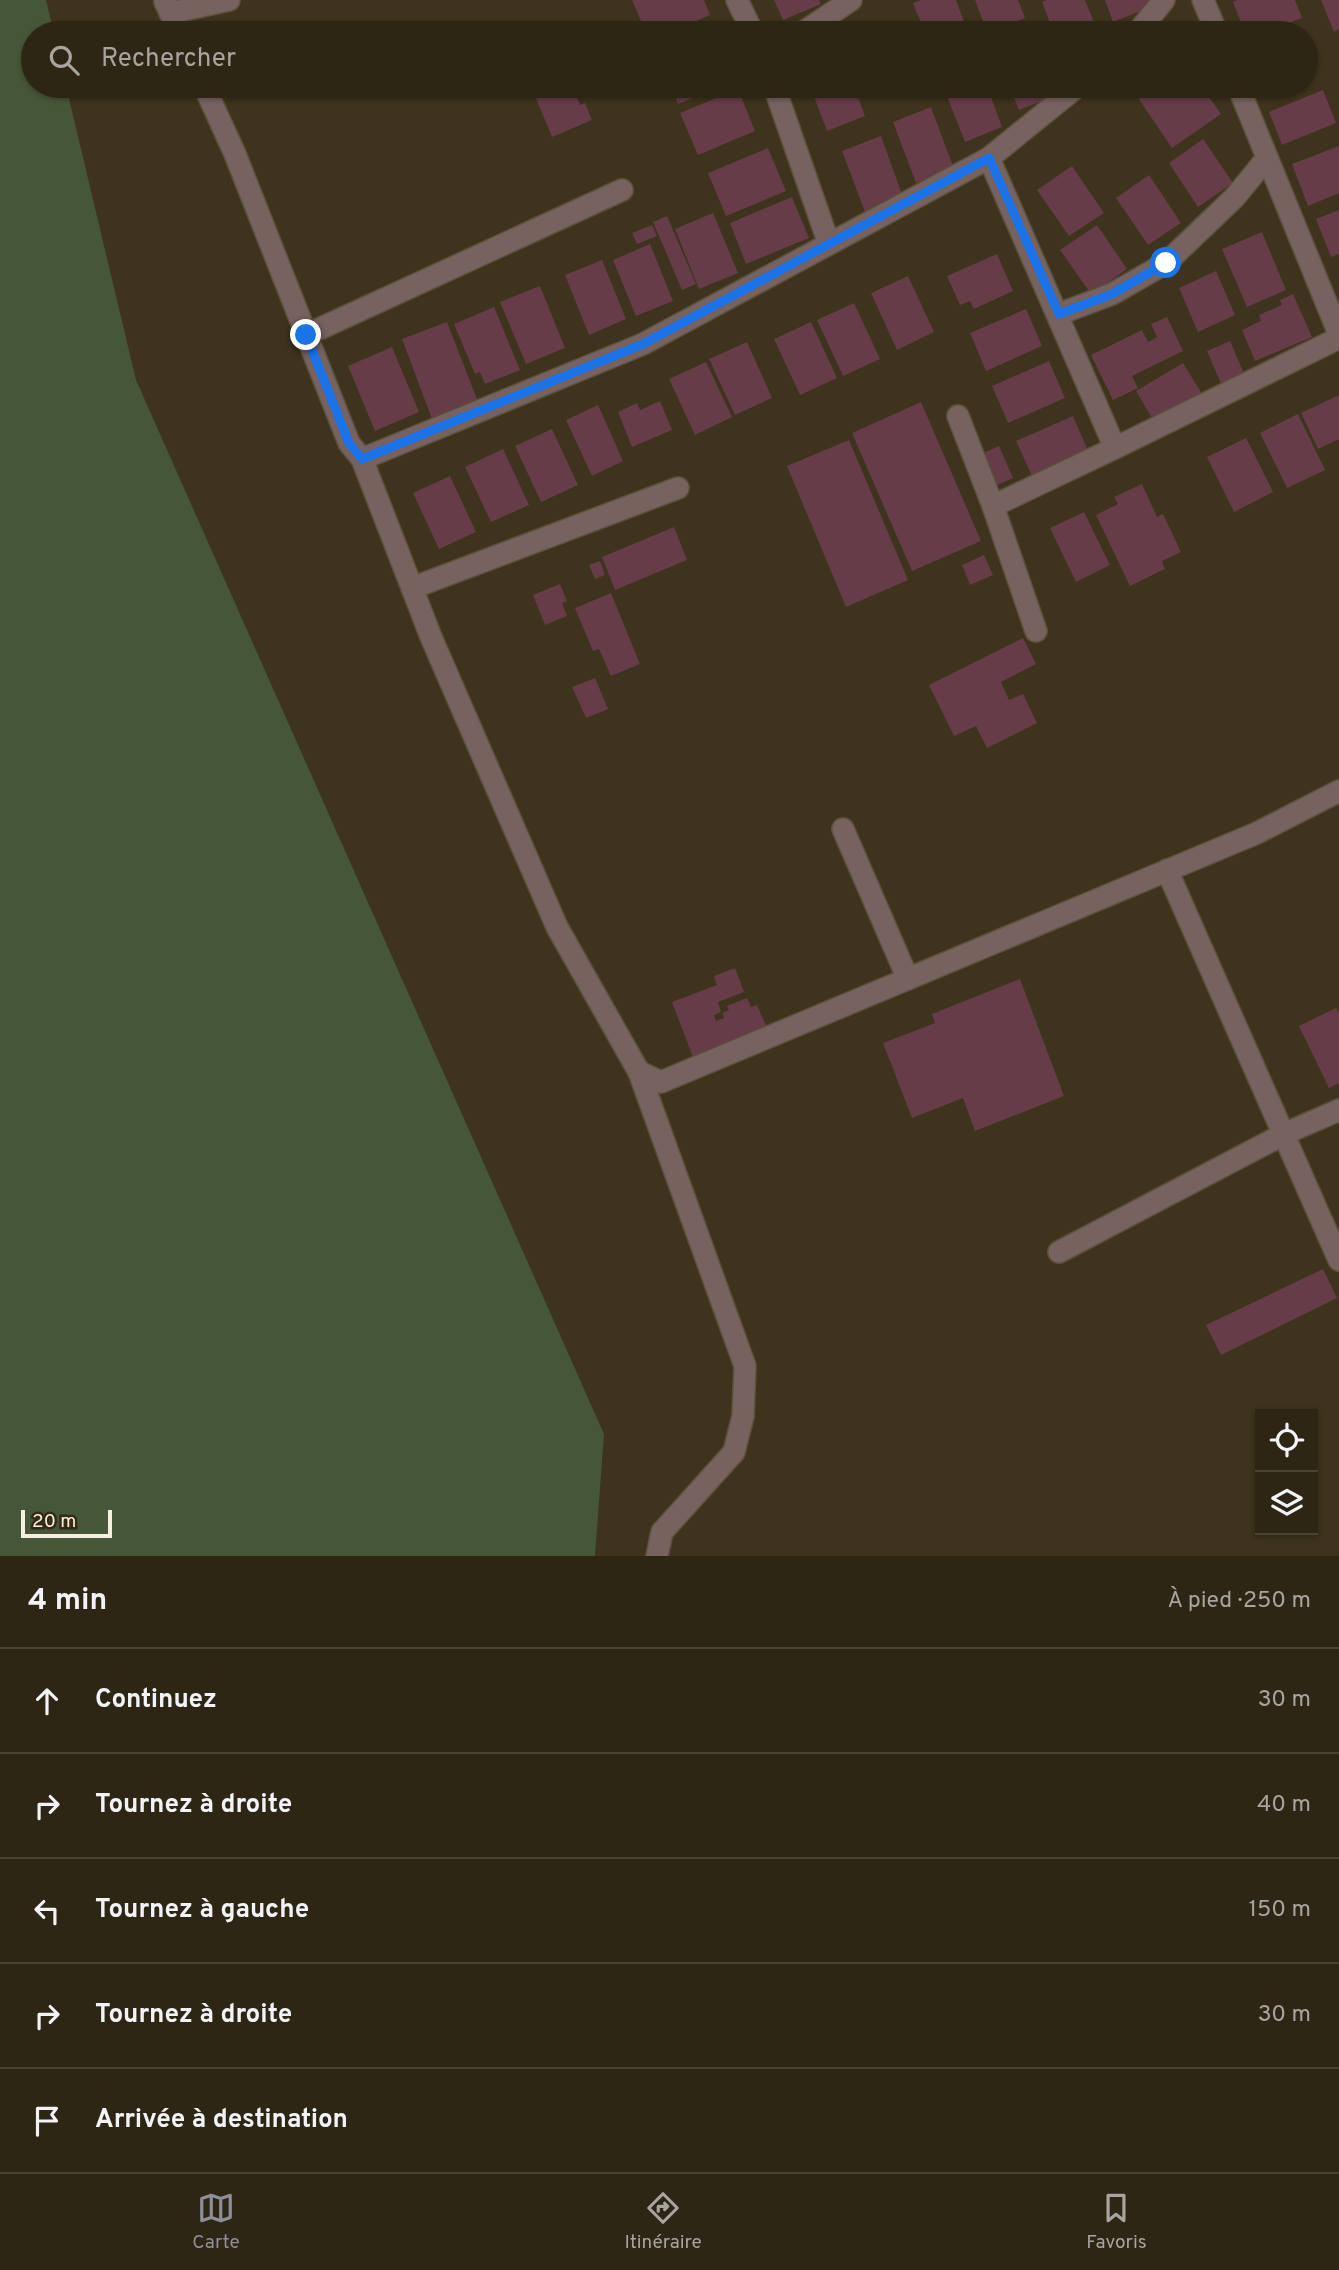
<!DOCTYPE html>
<html lang="fr">
<head>
<meta charset="utf-8">
<style>
	body { margin:0; font-family:Overpass,sans-serif; background:#362e1e; color:#f1f3f6 }
	.controls { position:absolute; right:21px; bottom:21px; display:grid; overflow:hidden; border-radius:0px; box-shadow:0 2px 5px #0004 }
	.controls button { width:63px; height:63px; display:grid; place-items:center; padding:0; border:0; border-bottom:2px solid #494334; background:#2e2615; color:#f1f3f6; font:35px sans-serif }
	.scale { position:absolute; left:21px; bottom:18px; width:91px; box-sizing:border-box; padding-left:7px; border:4px solid #f7f0e2; border-top:0; font-size:19px; line-height:24px; white-space:nowrap; color:#f7f0e2; -webkit-text-stroke:5px #342912; paint-order:stroke }
	.stop { position:absolute; width:21px; height:21px; margin:-16px; border:5px solid #1a73e8; border-radius:50%; background:#fff }
	.stop.end { background:#1a73e8; border-color:#fff; box-shadow:0 2px 7px #0008 }
	.list { margin:0; padding:0; list-style:none }
	h2 { display:flex; justify-content:space-between; align-items:center; height:91px; margin:0; padding:0 28px; font-size:30px }
	h2 small { font-size:23px; font-weight:400; color:#a7a5a0 }
	.list li { display:grid; grid-template-columns:46px 1fr auto; gap:21px; align-items:center; box-sizing:border-box; height:105px; padding:0 28px; border-top:2px solid #494334 }
	.list b { display:block; font-size:26px; white-space:nowrap }
	.list em { font-size:23px; font-style:normal; color:#a7a5a0 }
	.icon { flex:none; width:38px; height:38px; fill:none; stroke:currentColor; stroke-width:2; stroke-linecap:round; stroke-linejoin:round }
	.map { position:relative; flex:none; width:1339px; height:1556px; overflow:hidden }
	.search { position:absolute; background:#2e2615; box-shadow:0 2px 5px #0004; left:21px; right:21px; top:21px; height:77px; display:flex; align-items:center; gap:18px; box-sizing:border-box; padding:0 24px; border-radius:38px; color:#a7a5a0; font-size:26px }
	.sheet { height:616px; background:#2e2615 }
	nav { display:flex; justify-content:space-around; align-items:center; box-sizing:border-box; height:98px; border-top:2px solid #494334; background:#2e2615; font-size:19px; color:#a7a5a0 }
	nav a { display:grid; justify-items:center; gap:4px }
	nav .on { color:#8c9099 }
	.map>svg:first-child { display:block }
</style>
</head>
<body>
<div class="map">
<svg width="1339" height="1556" viewBox="0 0 1339 1556">
	<rect width="100%" height="100%" fill="#3e331c"/>
	<path fill="#465638" d="M0,0H46L54,33H33V86H66L136,380L604,1434L595,1556H0Z"/>
	<g fill="#663c49">
		<path d="M632,0H704L710,15L668,33H646Z"/>
		<path d="M774,0H819L821,4L783,20Z"/>
		<path d="M921,0H956L968,33H925L913,3Z"/>
		<path d="M975,0H1018L1025,18L987,32Z"/>
		<path d="M1047,0H1085L1098,33H1054L1042,2Z"/>
		<path d="M1105,0H1149L1151,7L1113,22Z"/>
		<path d="M1237,0H1295L1302,18L1263,33H1245L1233,2Z"/>
		<path d="M1321,0H1339V29L1334,32Z"/>
		<path d="M899,22L903,33H868Z"/>
		<path d="M531,86H578L573,88L580,105L585,103L592,120L552,137Z"/>
		<path d="M671,86H723L678,104Z"/>
		<path d="M810,86H854L865,116L827,131Z"/>
		<path d="M879,86H914L884,98Z"/>
		<path d="M943,86H987L1002,127L965,142Z"/>
		<path d="M1010,86H1053L1057,95L1019,110Z"/>
		<path d="M1143,86H1201L1221,114L1172,148L1134,92Z"/>
		<path d="M1255,86H1282L1258,95Z"/>
		<path d="M738,89L755,131L698,155L680,113Z"/>
		<path d="M1323,90L1336,123L1282,145L1269,112Z"/>
		<path d="M931,107L954,169L916,183L893,122Z"/>
		<path d="M881,136L903,197L865,212L842,151Z"/>
		<path d="M1203,139L1233,183L1198,207L1169,163Z"/>
		<path d="M1339,146V193L1308,206L1292,164Z"/>
		<path d="M768,148L786,191L726,216L708,173Z"/>
		<path d="M1072,166L1104,213L1069,236L1037,190Z"/>
		<path d="M1149,175L1181,223L1148,245L1116,198Z"/>
		<path d="M792,197L809,238L746,264L730,223Z"/>
		<path d="M1339,210V254L1331,257L1316,219Z"/>
		<path d="M713,213L738,273L699,289L675,229Z"/>
		<path d="M667,216L696,284L682,290L653,222Z"/>
		<path d="M652,225L657,236L637,244L632,233Z"/>
		<path d="M1097,225L1127,269L1091,294L1060,250Z"/>
		<path d="M1262,232L1286,290L1247,307L1222,249Z"/>
		<path d="M650,244L673,301L636,316L613,260Z"/>
		<path d="M997,254L1013,291L974,309L970,301L960,305L947,276Z"/>
		<path d="M602,260L626,319L589,335L565,275Z"/>
		<path d="M1216,271L1235,315L1198,332L1179,288Z"/>
		<path d="M908,276L934,332L897,350L871,293Z"/>
		<path d="M540,286L565,348L526,364L500,302Z"/>
		<path d="M1293,294L1312,337L1255,361L1242,330L1261,321L1259,315L1282,305L1280,300Z"/>
		<path d="M854,303L880,359L843,376L817,320Z"/>
		<path d="M494,307L520,370L485,384L480,372L475,374L454,324Z"/>
		<path d="M1026,309L1042,346L986,371L970,333Z"/>
		<path d="M1167,317L1183,351L1132,376L1138,388L1113,400L1091,355L1142,330L1148,342L1157,337L1151,324Z"/>
		<path d="M447,322L478,402L432,419L402,339Z"/>
		<path d="M811,322L837,378L800,395L774,339Z"/>
		<path d="M1230,341L1245,376L1222,386L1207,351Z"/>
		<path d="M747,342L772,398L735,415L709,359Z"/>
		<path d="M392,347L419,412L375,431L348,366Z"/>
		<path d="M1049,361L1065,398L1008,423L992,386Z"/>
		<path d="M706,362L732,417L695,435L669,379Z"/>
		<path d="M1183,363L1202,394L1155,423L1136,391Z"/>
		<path d="M1339,395V439L1318,449L1301,413Z"/>
		<path d="M660,401L672,430L632,447L618,412L637,403L640,410Z"/>
		<path d="M921,402L981,541L912,571L852,433Z"/>
		<path d="M598,405L623,461L592,476L566,420Z"/>
		<path d="M1298,414L1325,470L1287,488L1260,433Z"/>
		<path d="M1073,416L1089,453L1033,478L1016,441Z"/>
		<path d="M552,429L578,485L541,502L515,446Z"/>
		<path d="M1246,438L1273,492L1234,512L1207,457Z"/>
		<path d="M849,440L908,580L846,607L787,466Z"/>
		<path d="M999,446L1013,478L997,485L983,453Z"/>
		<path d="M503,449L529,505L491,522L465,467Z"/>
		<path d="M450,476L476,532L439,549L413,493Z"/>
		<path d="M1142,484L1157,517L1163,514L1181,552L1162,561L1165,569L1130,586L1096,515L1118,504L1114,497Z"/>
		<path d="M1084,512L1110,565L1076,582L1050,528Z"/>
		<path d="M674,527L687,560L615,590L602,557Z"/>
		<path d="M984,555L993,575L970,585L962,565Z"/>
		<path d="M600,561L605,575L595,579L589,565Z"/>
		<path d="M560,584L567,601L562,603L567,616L545,625L533,595Z"/>
		<path d="M611,593L640,664L611,676L599,649L593,651L575,608Z"/>
		<path d="M1023,638L1036,664L1001,682L1009,700L1023,694L1037,723L987,748L976,726L954,736L929,685Z"/>
		<path d="M595,678L608,709L586,718L572,687Z"/>
		<path d="M735,968L744,992L718,1002L721,1012L714,1015L716,1021L724,1018L722,1013L729,1010L727,1006L747,998L751,1007L757,1005L768,1031L694,1060L672,1002L717,985L714,976Z"/>
		<path d="M1020,979L1064,1096L975,1131L963,1098L912,1118L883,1043L935,1023L932,1014Z"/>
		<path d="M1336,1008L1339,1014V1083L1329,1088L1299,1026Z"/>
		<path d="M1323,1269L1337,1298L1221,1355L1206,1325Z"/>
	</g>
	<g fill="none" stroke-linecap="round" stroke-linejoin="round">
		<g stroke="#5c513c" stroke-width="24">
			<g id="street">
				<path d="M737,0L753,33"/>
				<path d="M1203,0L1217,33"/>
				<path d="M165,2L180,33"/>
				<path d="M170,13L229,0"/>
				<path d="M802,33L851,0"/>
				<path d="M1137,33L1164,0"/>
				<path d="M204,86L235,154L349,443L362,459L643,344L989,158L1078,86"/>
				<path d="M774,86L829,244"/>
				<path d="M1238,86L1339,334"/>
				<path d="M989,158L1115,448"/>
				<path d="M1059,314L1112,294L1166,263L1235,197L1267,158"/>
				<path d="M306,335L622,190"/>
				<path d="M958,416L993,506L1036,631"/>
				<path d="M362,459L431,637L557,927L639,1072L661,1082L1257,833L1339,791"/>
				<path d="M993,506L1115,448L1339,338"/>
				<path d="M412,588L678,488"/>
				<path d="M843,829L908,979"/>
				<path d="M1167,870L1339,1260"/>
				<path d="M639,1072L745,1366L743,1416L734,1452L662,1532L657,1556"/>
				<path d="M1059,1252L1284,1134L1339,1110"/>
			</g>
		</g>
		<use href="#street" stroke="#776260" stroke-width="21"/>
	</g>
	<g fill="none" stroke-linecap="round" stroke-linejoin="round">
		<path stroke="#1a73e8" stroke-width="9" d="M306,335L349,443L362,459L643,344L989,158L1059,314L1112,294L1166,263"/>
	</g>
</svg>
<div class="controls">
<button><svg class="icon" aria-label="locate" viewBox="0 0 24 24"><circle cx="12" cy="12" r="6"/><path d="M12 2v4M12 18v4M2 12h4M18 12h4"/></svg></button>
<button><svg class="icon" aria-label="layers" viewBox="0 0 24 24"><path d="M12 4l9 5-9 5-9-5zM3 14l9 5 9-5"/></svg></button>
</div>
<div class="scale">20 m</div>
<div class="stop" style="left:1166px;top:263px"></div>
<div class="stop end" style="left:306px;top:335px"></div>
<div class="search"><svg class="icon" aria-label="search" viewBox="0 0 24 24"><circle cx="10" cy="10" r="6"/><path d="M15 15l6 6"/></svg>Rechercher</div>
</div>
<section class="sheet">
<h2>4 min<small>À pied · 250 m</small></h2>
<ul class="list">
<li><svg class="icon" aria-label="ahead" viewBox="0 0 24 24"><path d="M12 20V5M6 11l6-6 6 6"/></svg><div><b>Continuez</b></div><em>30 m</em></li>
<li><svg class="icon" aria-label="right" viewBox="0 0 24 24"><path d="M7 20v-9h11M14 6l5 5-5 5"/></svg><div><b>Tournez à droite</b></div><em>40 m</em></li>
<li><svg class="icon" aria-label="left" viewBox="0 0 24 24"><path d="M17 20v-9H6M10 6l-5 5 5 5"/></svg><div><b>Tournez à gauche</b></div><em>150 m</em></li>
<li><svg class="icon" aria-label="right" viewBox="0 0 24 24"><path d="M7 20v-9h11M14 6l5 5-5 5"/></svg><div><b>Tournez à droite</b></div><em>30 m</em></li>
<li><svg class="icon" aria-label="arrive" viewBox="0 0 24 24"><path d="M6 21V4h12l-3 4 3 4H6"/></svg><div><b>Arrivée à destination</b></div></li>
</ul>
</section>
<nav>
<a class="on"><svg class="icon" aria-label="map" viewBox="0 0 24 24"><path d="M3 6l6-2 6 2 6-2v14l-6 2-6-2-6 2zM9 4v14M15 6v14"/></svg>Carte</a>
<a><svg class="icon" aria-label="directions" viewBox="0 0 24 24"><path d="M12 3l9 9-9 9-9-9zM9 14v-3h6M13 9l2 2-2 2"/></svg>Itinéraire</a>
<a><svg class="icon" aria-label="saved" viewBox="0 0 24 24"><path d="M7 4h10v16l-5-4-5 4z"/></svg>Favoris</a>
</nav>
</body>
</html>
